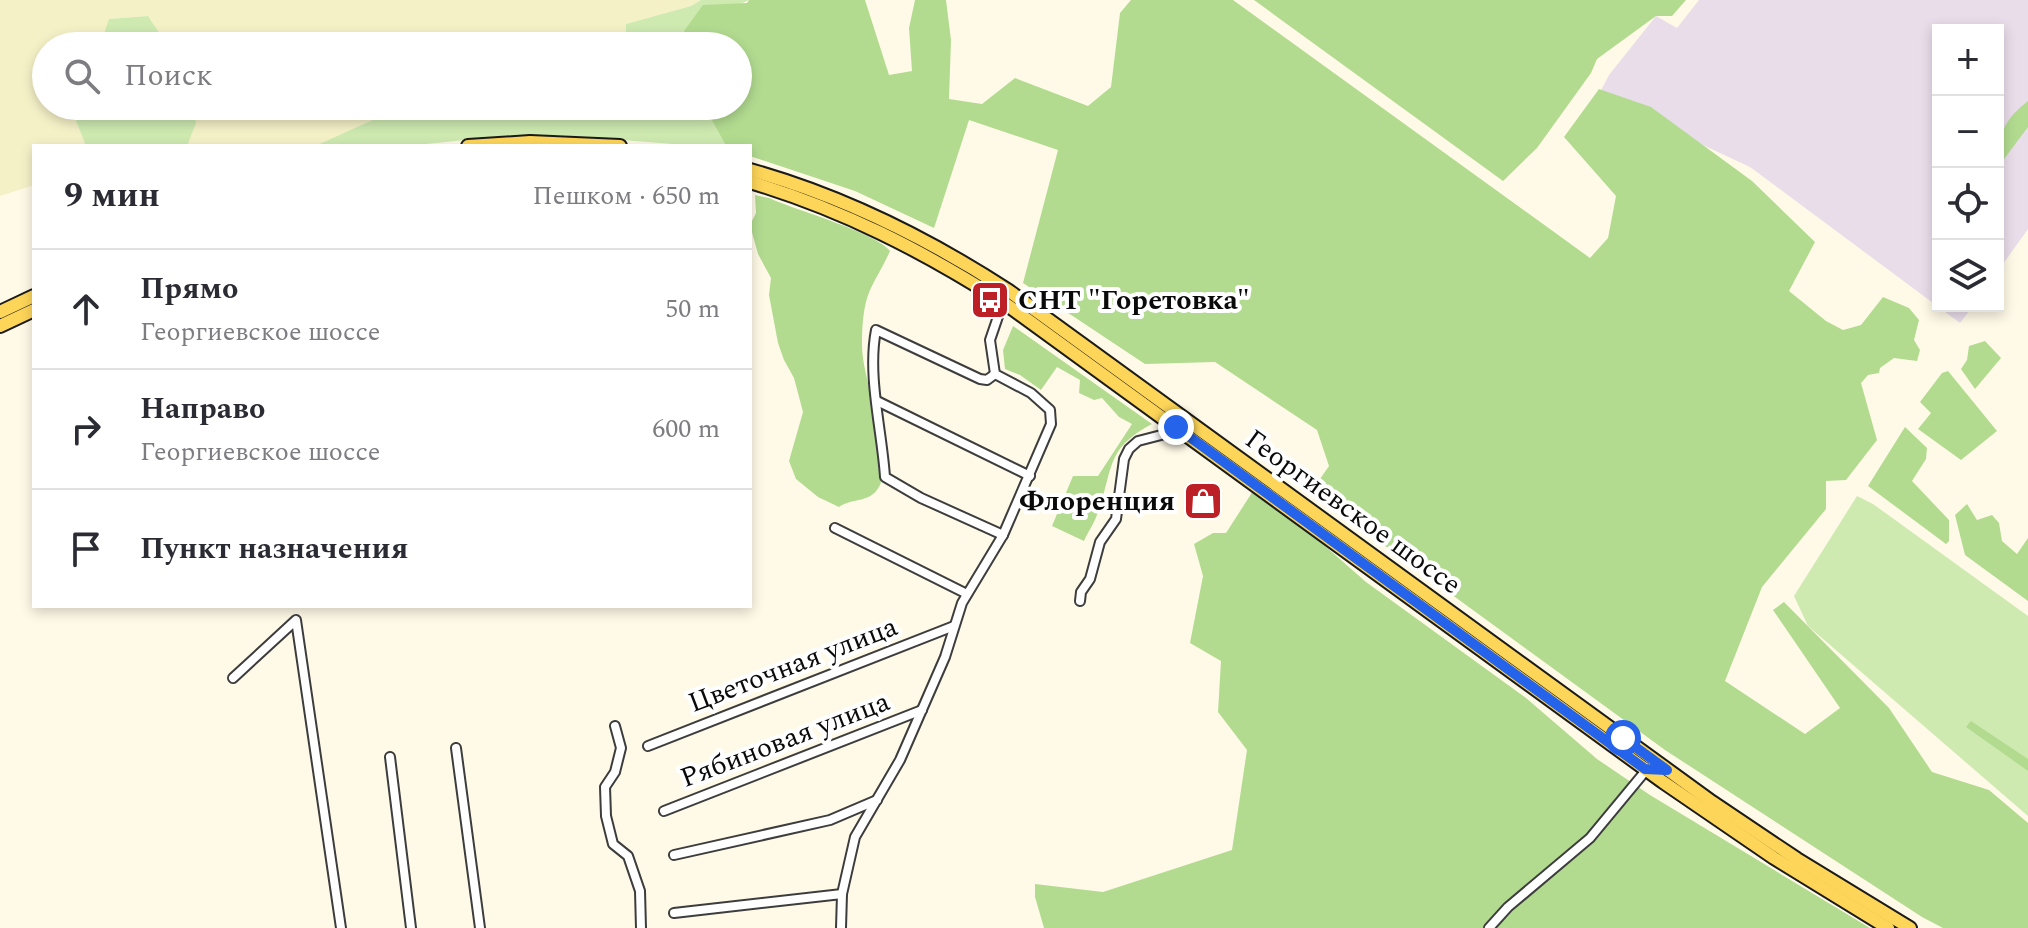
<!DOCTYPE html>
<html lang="ru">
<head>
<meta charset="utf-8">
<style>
	body { margin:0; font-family:Spectral,serif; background:#f2f2f3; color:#2b2b33 }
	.controls { position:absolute; right:24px; top:24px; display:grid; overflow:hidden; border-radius:0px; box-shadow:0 4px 12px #0003 }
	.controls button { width:72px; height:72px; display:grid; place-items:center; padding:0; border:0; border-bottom:2px solid #e1e1e2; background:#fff; color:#2b2b33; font:40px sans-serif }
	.stop { position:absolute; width:24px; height:24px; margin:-18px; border:6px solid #2563eb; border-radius:50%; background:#fff }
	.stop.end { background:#2563eb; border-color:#fff; box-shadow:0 2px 8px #0008 }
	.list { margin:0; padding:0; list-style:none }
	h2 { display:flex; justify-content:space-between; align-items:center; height:104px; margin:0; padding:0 32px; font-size:34px }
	h2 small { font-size:26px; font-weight:400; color:#7c7c81 }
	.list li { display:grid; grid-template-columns:52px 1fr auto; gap:24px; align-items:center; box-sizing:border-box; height:120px; padding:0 32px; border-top:2px solid #e1e1e2 }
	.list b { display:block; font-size:30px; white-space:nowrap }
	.list p { margin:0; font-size:26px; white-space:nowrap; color:#7c7c81 }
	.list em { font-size:26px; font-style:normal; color:#7c7c81 }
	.icon { flex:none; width:44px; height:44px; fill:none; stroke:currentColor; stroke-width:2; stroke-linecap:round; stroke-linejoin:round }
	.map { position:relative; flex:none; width:2028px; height:928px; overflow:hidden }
	.search { position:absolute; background:#fff; box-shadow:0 4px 12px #0003; left:32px; top:32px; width:720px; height:88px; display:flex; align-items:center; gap:20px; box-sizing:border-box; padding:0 28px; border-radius:44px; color:#7c7c81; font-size:30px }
	.panel { position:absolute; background:#fff; box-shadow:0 4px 12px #0003; left:32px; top:144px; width:720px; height:464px; border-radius:0px }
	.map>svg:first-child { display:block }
</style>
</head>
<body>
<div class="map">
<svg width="2028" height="928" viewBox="0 0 2028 928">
	<rect width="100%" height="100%" fill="#fffae7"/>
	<path fill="#e9ddea" d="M1699,0H2028V229L1998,271V30H1938V306H1973L1960,323L1750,167L1598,96L1609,75L1656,16L1677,28Z"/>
	<g fill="#f5f1c7">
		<path d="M0,0H701L691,6L626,24V46H168L148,16L110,19L100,46H46V106H81L76,121L86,146H34V185L0,196Z"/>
		<path d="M191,106H424L388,113L315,146H187L195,123Z"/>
		<path d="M520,106H628L629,111L549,115Z"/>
	</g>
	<g fill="#ceeab1">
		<path d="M701,0H749L684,31L687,46H626V24L691,6Z"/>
		<path d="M148,16L168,46H100L109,19Z"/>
		<path d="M81,106H191L196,123L187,146H86L76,121Z"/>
		<path d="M424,106H520L549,115L628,111V106H704L726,146C664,146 604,136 542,135C494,135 448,143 401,146C372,148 343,146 315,146L388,113Z"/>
		<path d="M1857,496L1873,504L2028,616V816L1808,626L1794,596Z"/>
	</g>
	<g fill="#b2db90">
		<path d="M749,0H865L889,75L912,71L909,28L915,0H946L951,40L949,99L982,104L1015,78L1088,106L1111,87L1120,13L1131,0H1233L1590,258L1608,238L1616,196L1564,137L1599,89L1651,107L1752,181L1815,242L1789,291L1826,321L1843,330L1861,325L1883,297L1909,308L1919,320L1914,340L1920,350L1917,361L1894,358L1880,368L1879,373L1868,375L1861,383L1877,440L1846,480L1826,481V509L1762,587L1725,681L1805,734L1840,708L1773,610L1784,602L1889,708L1932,772L1989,790L2028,823V928H1943L1922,917L1665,750L1311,492L1329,466L1317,430L1215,362L1145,364L1023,283L1058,150L969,120L934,228L855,191L750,156V146H726L704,106H738V46H687L684,31L703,5L747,3Z"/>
		<path d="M1254,0H1686L1672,16H1656L1597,59L1591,73L1537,148L1503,181Z"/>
		<path d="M2028,101V127L2001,163L1998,161C1998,133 2006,118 2028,101Z"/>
		<path d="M755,195L769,198C793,209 877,233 890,251C884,265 876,277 870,290C863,306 862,327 862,345C862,383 895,453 880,485C871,504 853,497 839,507L818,497L796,479L789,461L803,412L794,378L784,360L778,343L769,295L771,278L758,254L750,225L756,213Z"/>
		<path d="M1013,326L1152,424C1105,449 1114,468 1098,512C1095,522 1088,532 1084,541L1052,526L1073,476H1098L1132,424L1119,417L1102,398L1094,400L1079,393L1080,380L1057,367L1041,390L1020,375L1005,369L1003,350Z"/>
		<path d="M1985,341L2001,358L1975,389L1961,369L1967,360L1969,346Z"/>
		<path d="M1948,371L1997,431L1961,460L1918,429L1931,413L1920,402L1942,373Z"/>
		<path d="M1905,427L1927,448L1926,459L1912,481L1949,520V541L1946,544L1868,486Z"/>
		<path d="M1253,491L1300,524L1366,582L1526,698L1597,759L1650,795L1870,928H1044L1035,897V884L1103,892L1232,850L1247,750L1218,712L1221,661L1190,643L1203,576L1194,544L1213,533H1226Z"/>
		<path d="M1967,504L1977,520L1992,515L1999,523L2002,541L2017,554L2028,538V601L1965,555L1955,515Z"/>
		<path d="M1971,721L2028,759V771L1966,727Z"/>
	</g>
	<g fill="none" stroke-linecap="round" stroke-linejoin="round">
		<g stroke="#3d3d3d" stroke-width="12">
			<g id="minor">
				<path d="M995,374L987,380L980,379L876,330C867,376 882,430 885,477L921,498L1003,535"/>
				<path d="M877,401L1030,476"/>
				<path d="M835,528L967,594"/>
				<path d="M1080,601L1081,592L1090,579L1100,542L1116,519L1124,459L1129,449L1138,441L1169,433L1176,427"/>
				<path d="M233,678L296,620L341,928"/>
				<path d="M615,726L621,748L615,772L605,787L606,816L613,844L628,856L640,891L641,928"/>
				<path d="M648,746L954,626"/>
				<path d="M456,748L480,928"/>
				<path d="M390,757L411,928"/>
				<path d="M664,811L922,710"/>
				<path d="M674,855L830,820L877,800"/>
				<path d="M674,913L842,894"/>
				<path d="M841,928L842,894L855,837L900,760L945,657L962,603L1003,535L1051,424L1050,410L1031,393L995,374L990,340L1003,302"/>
				<path d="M1489,928L1508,907L1590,838L1648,768"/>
			</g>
		</g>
		<g stroke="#1b1b1b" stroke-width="16">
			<g id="primary">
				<path d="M468,146L530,142L620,146"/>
				<path d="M750,170C843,196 929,239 1009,291L1712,802L1797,859L1910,928"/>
				<path d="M750,182C843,210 921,250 1003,302L1663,782L1774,858L1888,928"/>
				<path d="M0,312L34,296"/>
				<path d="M0,326L34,310"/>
			</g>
		</g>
		<use href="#minor" stroke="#fff" stroke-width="8"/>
		<use href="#primary" stroke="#fdd559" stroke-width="12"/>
	</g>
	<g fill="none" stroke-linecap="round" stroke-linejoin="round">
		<path stroke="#2563eb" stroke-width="10" d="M1176,427L1645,769L1667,770L1623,738"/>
	</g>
	<defs>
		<g id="bus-square" transform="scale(2)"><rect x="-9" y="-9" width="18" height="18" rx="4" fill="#bd1f27" stroke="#fff"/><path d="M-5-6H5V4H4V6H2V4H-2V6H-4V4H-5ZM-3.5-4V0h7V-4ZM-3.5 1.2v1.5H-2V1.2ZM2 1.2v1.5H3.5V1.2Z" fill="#fff"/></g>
		<g id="shop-square" transform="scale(2)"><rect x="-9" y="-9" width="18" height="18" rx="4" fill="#bd1f27" stroke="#fff"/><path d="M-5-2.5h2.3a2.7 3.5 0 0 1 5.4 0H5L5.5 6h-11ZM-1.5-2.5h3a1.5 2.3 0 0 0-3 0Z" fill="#fff"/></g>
	</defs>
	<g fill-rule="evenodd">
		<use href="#bus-square" x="990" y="300"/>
		<use href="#shop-square" x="1203" y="501"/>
	</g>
	<g text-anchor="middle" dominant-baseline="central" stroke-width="8" stroke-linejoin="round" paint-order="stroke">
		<g font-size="28" font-weight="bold" fill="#0a0a0a" stroke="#fff" text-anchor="start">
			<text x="1018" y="300">СНТ "Горетовка"</text>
			<text x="1175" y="501" text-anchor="end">Флоренция</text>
		</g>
		<g font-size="28" fill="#0a0a0a" stroke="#fff">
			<text transform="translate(1353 512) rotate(36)">Георгиевское шоссе</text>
			<text transform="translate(793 665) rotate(-21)">Цветочная улица</text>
			<text transform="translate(785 740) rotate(-21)">Рябиновая улица</text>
		</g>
	</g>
</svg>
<div class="controls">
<button>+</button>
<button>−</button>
<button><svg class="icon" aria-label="locate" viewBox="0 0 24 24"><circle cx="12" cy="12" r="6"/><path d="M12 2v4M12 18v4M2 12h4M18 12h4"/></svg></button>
<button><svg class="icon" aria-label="layers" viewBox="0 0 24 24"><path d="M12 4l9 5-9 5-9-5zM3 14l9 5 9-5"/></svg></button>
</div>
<div class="stop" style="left:1623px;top:738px"></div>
<div class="stop end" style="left:1176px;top:427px"></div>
<div class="search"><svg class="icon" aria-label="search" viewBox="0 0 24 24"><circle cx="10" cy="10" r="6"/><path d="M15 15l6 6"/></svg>Поиск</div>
<section class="panel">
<h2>9 мин<small>Пешком · 650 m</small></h2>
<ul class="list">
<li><svg class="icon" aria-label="ahead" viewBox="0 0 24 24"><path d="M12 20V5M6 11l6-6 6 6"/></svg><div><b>Прямо</b><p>Георгиевское шоссе</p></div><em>50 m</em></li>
<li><svg class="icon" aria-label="right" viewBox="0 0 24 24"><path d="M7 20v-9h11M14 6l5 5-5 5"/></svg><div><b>Направо</b><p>Георгиевское шоссе</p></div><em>600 m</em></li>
<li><svg class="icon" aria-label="arrive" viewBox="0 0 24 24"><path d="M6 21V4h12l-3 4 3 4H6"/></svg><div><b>Пункт назначения</b></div></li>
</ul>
</section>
</div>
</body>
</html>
